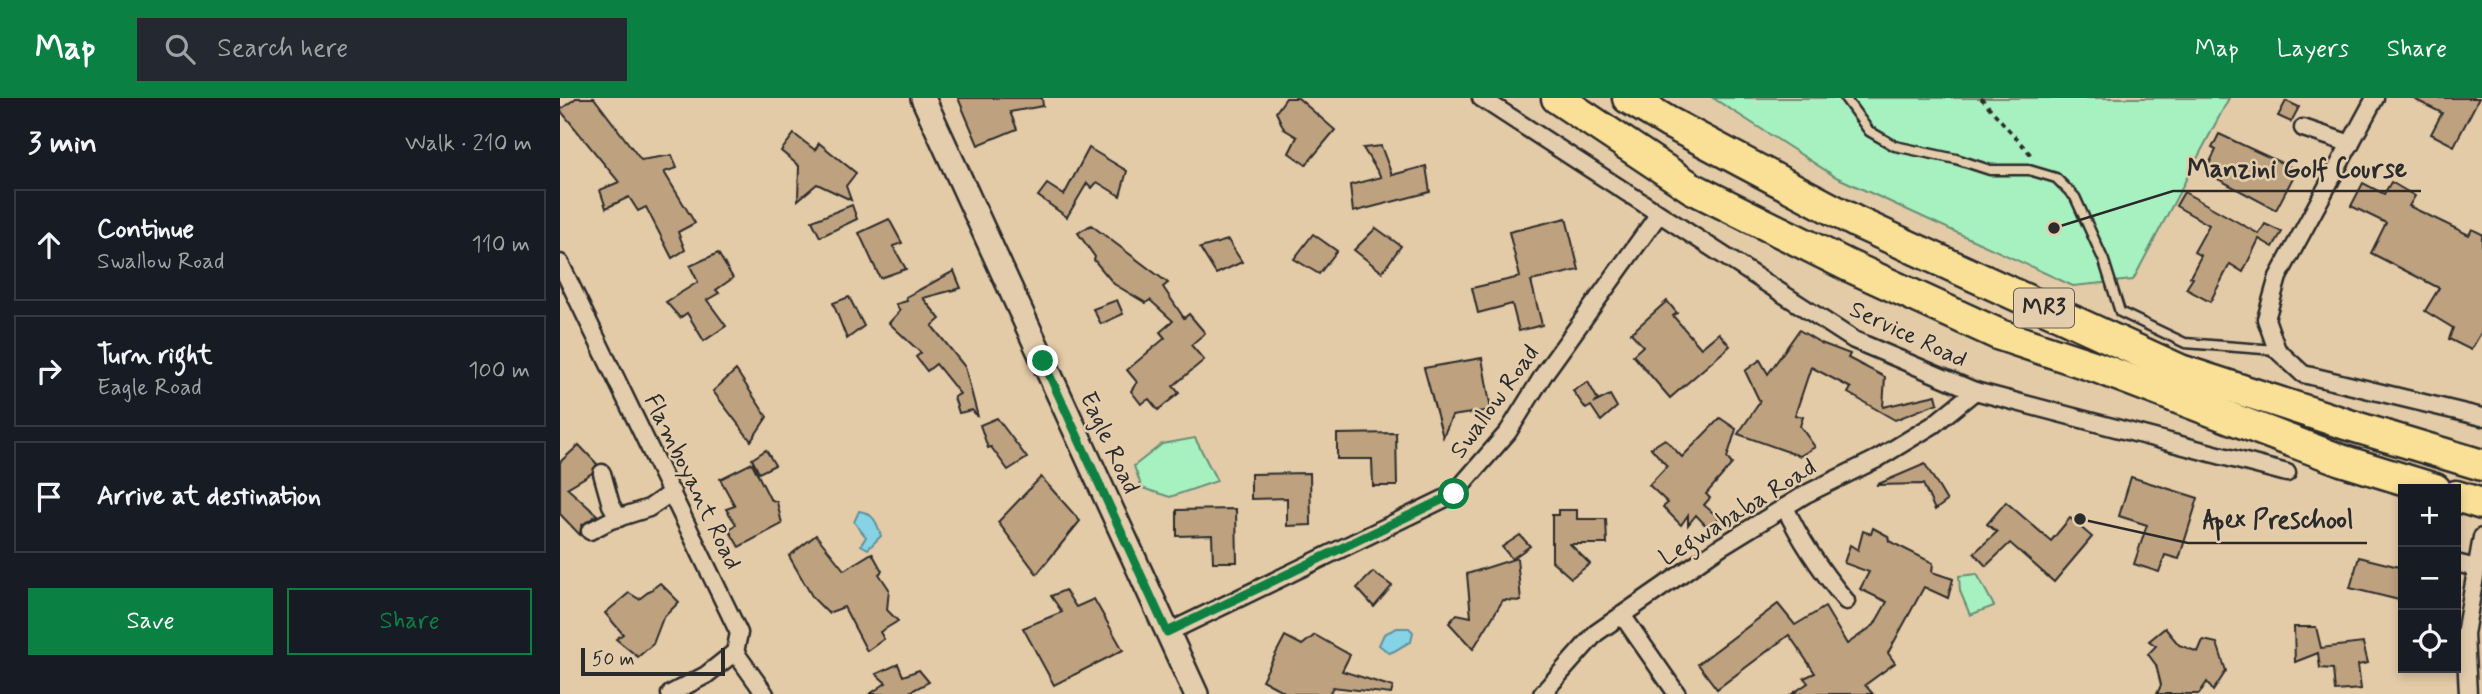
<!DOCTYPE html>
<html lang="en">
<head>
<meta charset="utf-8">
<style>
	body { margin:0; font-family:Mynerve,sans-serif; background:#242831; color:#f1f3f6 }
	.controls { position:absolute; right:21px; bottom:21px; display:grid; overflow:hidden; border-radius:0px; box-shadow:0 4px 10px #0003 }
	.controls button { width:63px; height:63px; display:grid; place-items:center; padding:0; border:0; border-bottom:2px solid #363941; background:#171b24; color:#f1f3f6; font:35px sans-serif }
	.scale { position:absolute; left:21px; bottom:18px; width:144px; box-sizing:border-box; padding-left:7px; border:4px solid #2b2b2b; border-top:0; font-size:19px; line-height:24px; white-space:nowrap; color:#2b2b2b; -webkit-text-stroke:5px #e3cdac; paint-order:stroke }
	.stop { position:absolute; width:21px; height:21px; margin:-16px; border:5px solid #0b8043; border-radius:50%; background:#fff }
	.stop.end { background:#0b8043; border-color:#fff; box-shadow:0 2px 7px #0008 }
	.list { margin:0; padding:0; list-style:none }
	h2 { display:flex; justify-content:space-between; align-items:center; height:91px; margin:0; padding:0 28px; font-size:30px }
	h2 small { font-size:23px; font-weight:400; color:#9ea1a6 }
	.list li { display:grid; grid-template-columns:46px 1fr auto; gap:21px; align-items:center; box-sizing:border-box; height:112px; margin:0 14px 14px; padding:0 14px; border:2px solid #363941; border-radius:0px }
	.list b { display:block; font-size:26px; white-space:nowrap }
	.list p { margin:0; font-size:23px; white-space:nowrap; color:#9ea1a6 }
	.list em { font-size:23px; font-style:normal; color:#9ea1a6 }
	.actions { display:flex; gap:14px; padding:21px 28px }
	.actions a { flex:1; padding:16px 0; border:2px solid #0b8043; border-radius:0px; text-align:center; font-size:24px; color:#0b8043 }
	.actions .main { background:#0b8043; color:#fff }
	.icon { flex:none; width:38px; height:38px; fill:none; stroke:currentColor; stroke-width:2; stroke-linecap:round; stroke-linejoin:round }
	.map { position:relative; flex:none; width:1922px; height:596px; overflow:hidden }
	header { display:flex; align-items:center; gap:42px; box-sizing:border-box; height:98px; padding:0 35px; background:#0b8043; color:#fff }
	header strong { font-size:33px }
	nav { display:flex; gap:38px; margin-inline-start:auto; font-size:24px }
	.search { width:490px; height:63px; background:#242831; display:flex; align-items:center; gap:18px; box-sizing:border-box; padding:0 24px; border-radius:0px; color:#9ea1a6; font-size:26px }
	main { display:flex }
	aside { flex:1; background:#171b24 }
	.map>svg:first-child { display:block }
</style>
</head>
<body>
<header>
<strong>Map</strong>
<div class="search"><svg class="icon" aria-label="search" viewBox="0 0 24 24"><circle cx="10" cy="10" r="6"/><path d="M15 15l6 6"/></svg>Search here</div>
<nav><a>Map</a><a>Layers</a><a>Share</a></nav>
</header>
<main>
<aside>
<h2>3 min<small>Walk · 210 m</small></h2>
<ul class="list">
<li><svg class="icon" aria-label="ahead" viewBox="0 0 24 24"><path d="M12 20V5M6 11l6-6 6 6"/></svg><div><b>Continue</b><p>Swallow Road</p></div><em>110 m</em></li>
<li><svg class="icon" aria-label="right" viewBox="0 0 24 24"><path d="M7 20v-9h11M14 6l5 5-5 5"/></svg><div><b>Turn right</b><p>Eagle Road</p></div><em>100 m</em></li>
<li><svg class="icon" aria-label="arrive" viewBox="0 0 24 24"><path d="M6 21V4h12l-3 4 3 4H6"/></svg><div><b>Arrive at destination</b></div></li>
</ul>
<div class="actions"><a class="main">Save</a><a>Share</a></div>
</aside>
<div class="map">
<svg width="1922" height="596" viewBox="0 0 1922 596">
	<rect width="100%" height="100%" fill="#e4cba8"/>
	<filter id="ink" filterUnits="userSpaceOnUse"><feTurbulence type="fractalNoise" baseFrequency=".0143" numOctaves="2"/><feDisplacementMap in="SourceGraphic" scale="14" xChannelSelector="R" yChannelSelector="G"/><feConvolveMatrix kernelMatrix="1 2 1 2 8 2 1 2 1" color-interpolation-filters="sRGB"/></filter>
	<g filter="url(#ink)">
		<g fill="#a7f1c0" stroke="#698e76" stroke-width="2">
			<path d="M1153,0H1669L1573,182L1513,188L1276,79Z"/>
			<path d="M635,340L657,383L610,399L582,390L574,368L602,346Z"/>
			<path d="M1417,476L1434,508L1410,517L1400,493L1399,478Z"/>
		</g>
		<g fill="#85d3e4" stroke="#61909a" stroke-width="2">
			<path d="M299,413C313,415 317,424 321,438L308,451L301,447L306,439L294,424Z"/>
			<path d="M837,530H849L853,534L851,544C843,546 838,553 829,555L819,547L824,536Z"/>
		</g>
		<g fill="#bea280" stroke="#2b2b2b" stroke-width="2">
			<path d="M16,0H34L81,62L112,57L117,70L104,74L135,125L118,134L125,152L112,160L86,109L78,113L69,99L46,110L40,92L59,84L0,12Z"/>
			<path d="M398,0H482L483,8L450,14L457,31L418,47Z"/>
			<path d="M726,0H738L775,32L746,67L729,55L737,39L724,31L716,14Z"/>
			<path d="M1852,0H1919L1894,48L1871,36L1882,15Z"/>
			<path d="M1726,3L1739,9L1731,24L1718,18Z"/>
			<path d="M234,36L255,52L259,45L296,75L286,88L291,102L257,86L238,102L239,68L221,53Z"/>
			<path d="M1659,36L1737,72L1716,112L1645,74L1656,52L1652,50Z"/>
			<path d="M821,48L832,77L866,68L870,94L793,114L790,87L821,79L803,50Z"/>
			<path d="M529,50L567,73L560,98L537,84L532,90L527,85L507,119L478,98L487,86L504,97Z"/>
			<path d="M1831,84L1855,98L1849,108L1909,137L1912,131L1922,136V233L1911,252L1889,241L1893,230L1865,213L1879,190L1811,155L1826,125L1791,108L1803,85L1824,96Z"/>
			<path d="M1624,94L1699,136L1705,126L1722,134L1713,149L1699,141L1683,174L1670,166L1650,204L1626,191L1633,180L1630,179L1641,158L1634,154L1649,127L1616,108Z"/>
			<path d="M292,107L297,121L260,139L252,123Z"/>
			<path d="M1006,120L1019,172L971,183L982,227L959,233L952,206L918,215L912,190L960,179L949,134Z"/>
			<path d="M329,121L342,145L333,148L346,171L320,180L299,135Z"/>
			<path d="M531,127L608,185L603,189L624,220L629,216L645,235L631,247L644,262L613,288L619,295L598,312L589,301L581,306L571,293L577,284L567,272L605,240L600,234L613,223L590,202L586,205L554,186L534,162L535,159L518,135Z"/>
			<path d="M816,130L841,148L822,174L794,152Z"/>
			<path d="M753,136L777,153L759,176L734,161Z"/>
			<path d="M668,142L682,164L656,176L640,150Z"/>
			<path d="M158,155L173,180L156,192L159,195L147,202L166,228L144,243L127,215L120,220L106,204L138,184L130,168Z"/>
			<path d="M394,173L401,190L363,200L380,221L372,228L405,269L418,319L412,312L399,315L394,299L400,296L376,266L367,273L356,259L361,255L329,225L340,213L336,206L347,203L346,199Z"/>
			<path d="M289,199L304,228L287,241L273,205Z"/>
			<path d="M557,202L563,216L541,226L533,211Z"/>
			<path d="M1107,203L1117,215L1113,218L1141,250L1159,235L1170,248L1110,300L1073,257L1083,248L1071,235Z"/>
			<path d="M1239,232L1261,245L1290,256L1288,260L1325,279L1323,309L1376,297L1378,305L1335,322L1288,295L1291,290L1251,269L1235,317L1243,319L1240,328L1255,349L1240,358L1178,336L1200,304L1185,273L1200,262L1208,276Z"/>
			<path d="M922,260L931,312L892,318L883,339L864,270Z"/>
			<path d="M176,272L207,319L191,343L153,293Z"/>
			<path d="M1028,284L1038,302L1034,305L1050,297L1057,309L1041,323L1031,308L1026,311L1013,293Z"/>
			<path d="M437,320L467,360L448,372L431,349L428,350L420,327Z"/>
			<path d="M1160,320L1176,331L1167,360L1172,366L1146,396L1150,400L1144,407L1159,420L1150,432L1136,417L1128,427V417L1121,427L1103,409L1108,405L1089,387L1107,368L1091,350L1105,341L1122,359Z"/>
			<path d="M836,335L837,388H813L812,361H777V336Z"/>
			<path d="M19,347L37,366L32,375L7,390L37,417L22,427L20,437L0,416V364Z"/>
			<path d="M206,352L215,367L199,375L192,361Z"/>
			<path d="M192,365L210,401L217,404L222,426L179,449L169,432L176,426L166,411L175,408L160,381Z"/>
			<path d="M1365,366L1387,403L1375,412L1363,386L1316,387Z"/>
			<path d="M750,375L751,427L727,428V400L691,401V376Z"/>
			<path d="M481,379L520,423L477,476L438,424Z"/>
			<path d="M1571,379L1638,400L1619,461L1605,457L1599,474L1574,466L1587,427L1559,418Z"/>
			<path d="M1446,404L1491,443L1510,420L1532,439L1494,484L1450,445L1426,468L1414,455L1437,434L1427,426Z"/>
			<path d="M676,411L677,464H653L652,437L617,438V412Z"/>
			<path d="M998,412H1017V421H1046L1047,446H1010L1030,466L1011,480L992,463V417H998Z"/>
			<path d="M1313,430L1328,438L1329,443L1373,465L1372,474L1393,481L1388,500L1364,489L1328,555L1335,565L1305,587L1313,596H1232L1248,585L1244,580L1255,575L1229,537L1157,591L1138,566L1218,506L1235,527L1265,509L1287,546L1314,527L1327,504L1300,491L1309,474L1284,465L1290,447L1298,452L1303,433L1311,436Z"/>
			<path d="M256,437L284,472L312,455L322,473L319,476L329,491L327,512L338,523L320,534L324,541L307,553L284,509L268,515L253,500L229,458Z"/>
			<path d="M960,437L970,448L952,461L942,449Z"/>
			<path d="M1799,459L1843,470V503L1790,490Z"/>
			<path d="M957,460L961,503L943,502L913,551L889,525L897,516L911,519L907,476Z"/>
			<path d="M813,474L832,488L814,509L797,490Z"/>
			<path d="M100,485L119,504L103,520L93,546L78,559L56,541L63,536L45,515L69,495L79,501Z"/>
			<path d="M505,492L516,509L534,501L563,552L494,587L463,530L502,514L491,498Z"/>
			<path d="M1734,529H1756L1761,550L1803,545L1808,565L1798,567L1801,591L1775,593L1773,571L1760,570L1758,555L1735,564Z"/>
			<path d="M1605,530L1619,547L1638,554L1643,542L1657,545L1666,573L1653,593L1647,584L1639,596H1597L1601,587L1596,567L1588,556L1596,548L1589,543Z"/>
			<path d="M755,537L790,557L782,573L833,589L831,596L773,589L769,596H728L702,582L725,538L742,547Z"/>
			<path d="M338,566L343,578L359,572L369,584L346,596H310L326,585L316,576Z"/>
		</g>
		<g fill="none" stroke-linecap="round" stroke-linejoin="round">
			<g stroke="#2b2b2b" stroke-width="13">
				<path id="lane" d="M1285,0L1309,33L1335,48L1396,61L1430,72H1469L1496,80L1515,99L1544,163L1560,214L1625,245L1716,252"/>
			</g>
			<g stroke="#2b2b2b" stroke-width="21">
				<g id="street">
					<path d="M921,0L1294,242L1415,293L1727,375"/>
					<path d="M1815,0L1718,179L1706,221L1717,252L1743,276L1922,319"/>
					<path d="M1743,30L1791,46"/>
					<path d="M0,165L179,535L175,554L146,577L110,596"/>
					<path d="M42,375L51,407L59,420"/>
					<path d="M1225,409C1241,444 1262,474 1286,503"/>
					<path d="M30,433L51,422L89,410L112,394"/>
					<path d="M1896,465L1916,470"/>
					<path d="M1062,517L1117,596"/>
					<path d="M607,535L894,396L948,334L986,273L1099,116"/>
					<path d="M175,554L205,596"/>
					<path d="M982,596L1036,535L1160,449L1246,396L1317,361L1373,327L1415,293"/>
					<path d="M1908,596L1905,536L1922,439"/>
				</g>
			</g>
			<g stroke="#2b2b2b" stroke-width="28">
				<path id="secondary" d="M363,0L636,596"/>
			</g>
			<g stroke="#2b2b2b" stroke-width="35">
				<g id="highway">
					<path d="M997,0L1132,90L1287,167L1440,237L1536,269L1781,362L1875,391"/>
					<path d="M1068,0L1108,24L1296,124L1620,272L1789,327L1922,367"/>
					<path d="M1896,398L1922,406"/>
				</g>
			</g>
			<path stroke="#2b2b2b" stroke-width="3.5" stroke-dasharray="5 5" stroke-linecap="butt" d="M1421,0L1472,58"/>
			<use href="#lane" stroke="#e3cdac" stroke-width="8"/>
			<use href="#street" stroke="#e3cdac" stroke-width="16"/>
			<use href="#secondary" stroke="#e3cdac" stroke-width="23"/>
			<use href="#highway" stroke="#f9e096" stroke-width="30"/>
		</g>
	</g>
	<g fill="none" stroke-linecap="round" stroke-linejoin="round" filter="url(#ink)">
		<path stroke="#0b8043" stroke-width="9" d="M483,263L607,534L894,396"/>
	</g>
	<g text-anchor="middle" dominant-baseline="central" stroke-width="5" stroke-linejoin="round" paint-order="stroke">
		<rect fill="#e3cdac" stroke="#625c52" stroke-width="2" x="1454" y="190.5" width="60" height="39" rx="5"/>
		<g font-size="23" font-weight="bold" fill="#2b2b2b">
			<text x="1484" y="210">MR3</text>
		</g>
		<g font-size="24" fill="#2b2b2b" stroke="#e3cdac">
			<text transform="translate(1348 237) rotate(25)">Service Road</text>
			<text transform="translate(935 304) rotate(-54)">Swallow Road</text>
			<text transform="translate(549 345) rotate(65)">Eagle Road</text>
			<text transform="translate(132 384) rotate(64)">Flamboyant Road</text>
			<text transform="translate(1178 415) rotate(-32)">Legwababa Road</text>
		</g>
	</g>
	<path fill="none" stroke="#2b2b2b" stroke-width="2.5" d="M1494 130L1613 93H1861M1520 421L1628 445H1807"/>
	<g fill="#2b2b2b" stroke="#e3cdac" stroke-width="2.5">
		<circle cx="1494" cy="130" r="7"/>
		<circle cx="1520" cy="421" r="7"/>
	</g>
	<g font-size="26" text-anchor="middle" font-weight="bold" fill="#2b2b2b" stroke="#e3cdac" stroke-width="5" stroke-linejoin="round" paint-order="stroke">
		<text x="1737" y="79">Manzini Golf Course</text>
		<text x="1718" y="430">Apex Preschool</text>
	</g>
</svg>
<div class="controls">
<button>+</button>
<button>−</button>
<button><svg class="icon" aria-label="locate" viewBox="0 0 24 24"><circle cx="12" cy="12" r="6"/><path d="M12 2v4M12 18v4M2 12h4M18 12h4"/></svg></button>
</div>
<div class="scale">50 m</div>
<div class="stop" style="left:894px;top:396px"></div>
<div class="stop end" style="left:483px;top:263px"></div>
</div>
</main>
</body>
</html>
